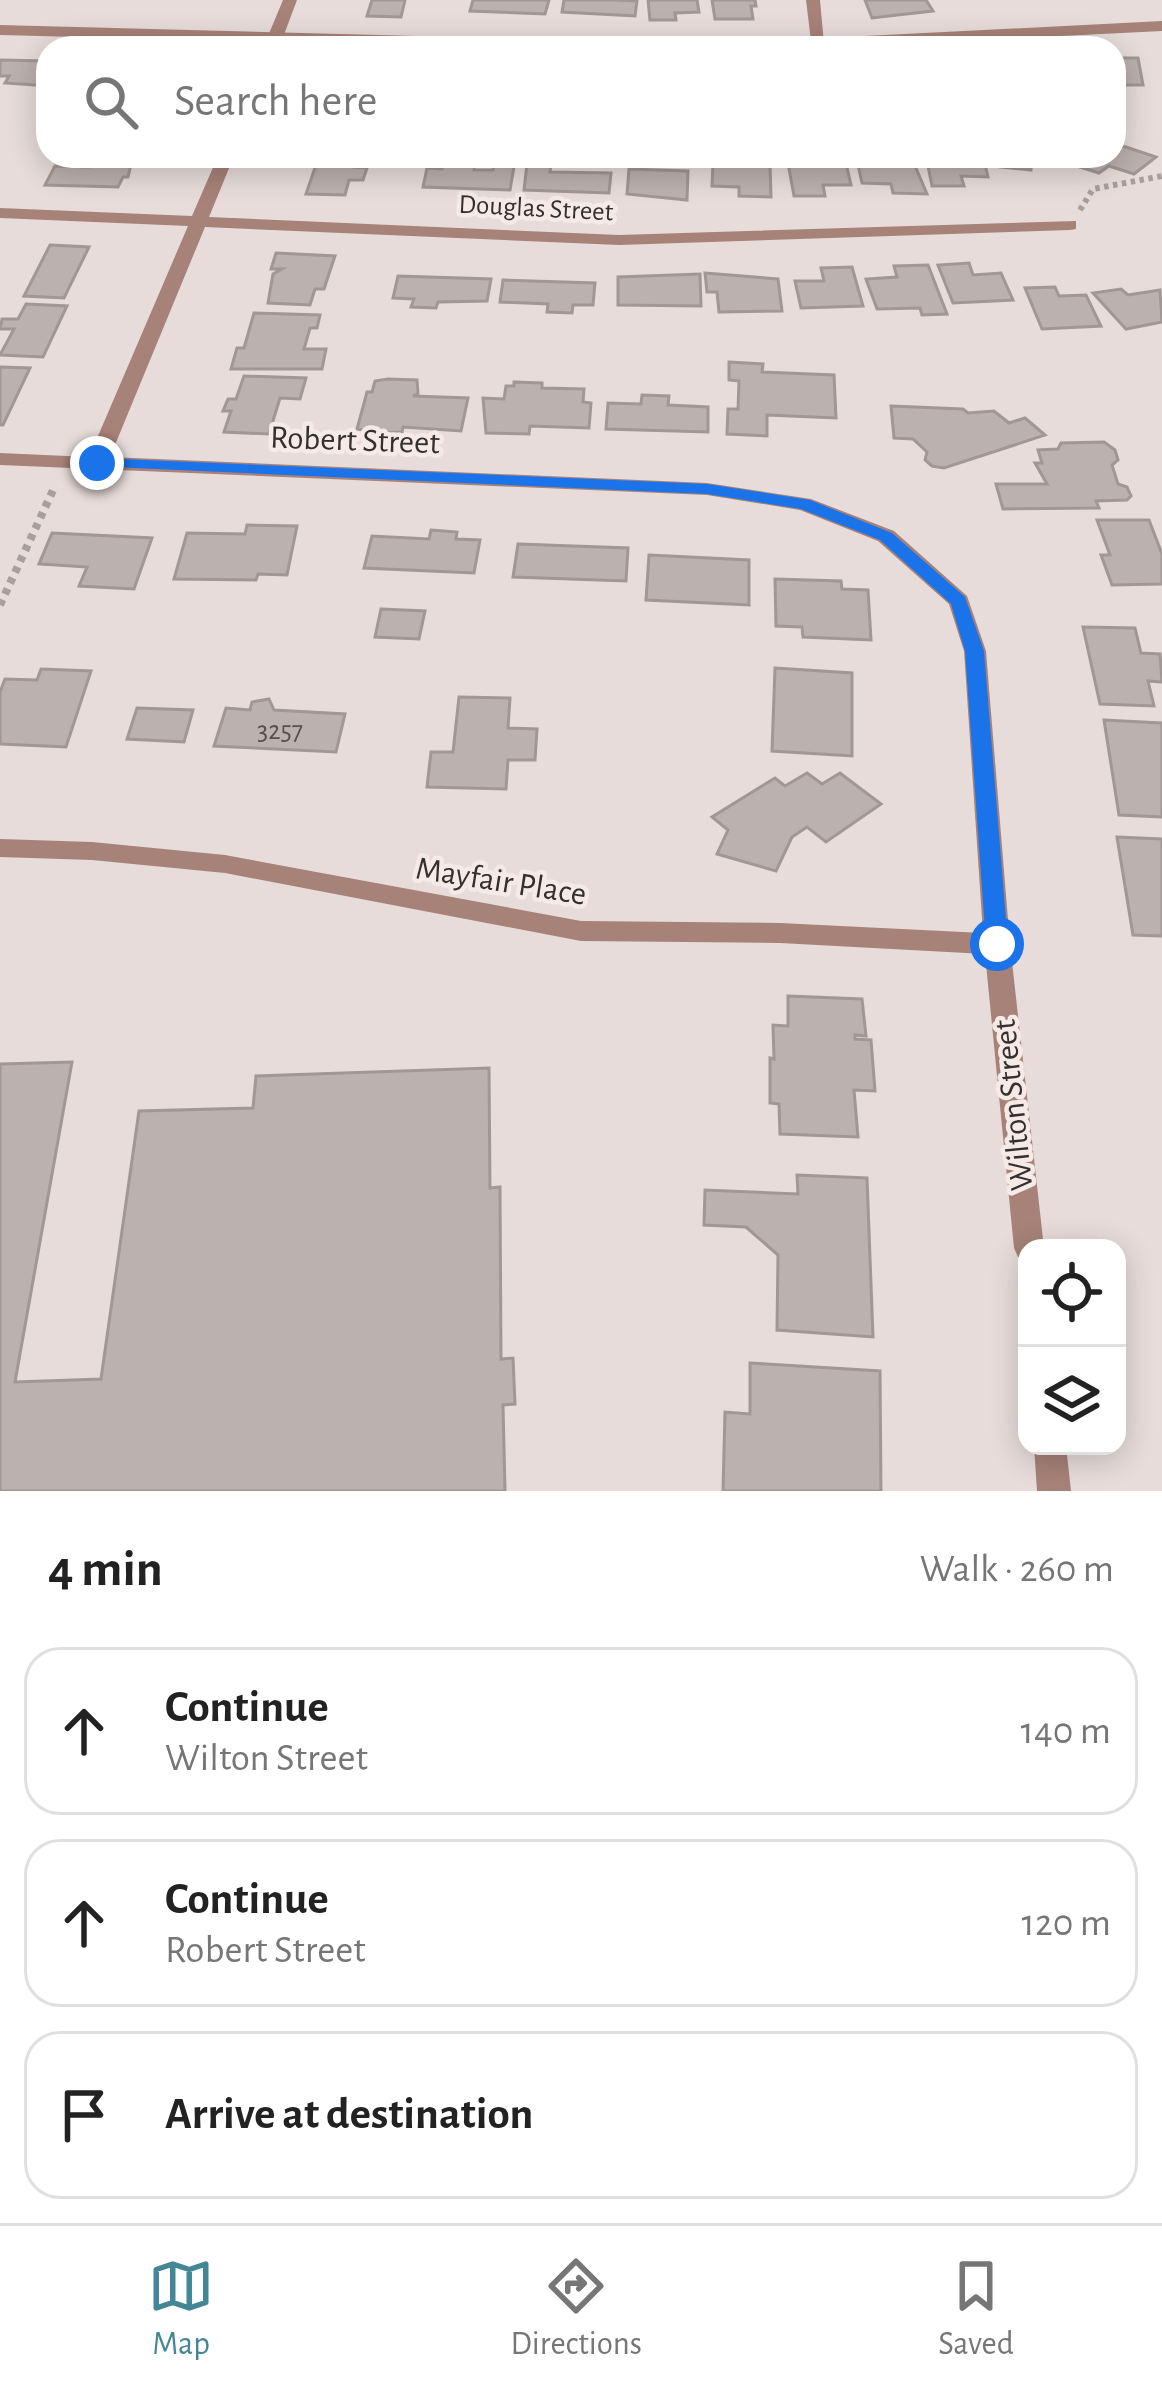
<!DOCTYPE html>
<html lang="en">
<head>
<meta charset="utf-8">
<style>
	body { margin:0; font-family:"Alegreya Sans",sans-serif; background:#f6f6f6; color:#222 }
	.controls { position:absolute; right:36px; bottom:36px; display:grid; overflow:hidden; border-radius:24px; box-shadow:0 6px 30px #0003 }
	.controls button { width:108px; height:108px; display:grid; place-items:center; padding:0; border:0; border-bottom:3px solid #e0e0e0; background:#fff; color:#222; font:60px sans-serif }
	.stop { position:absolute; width:36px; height:36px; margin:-27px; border:9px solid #1a73e8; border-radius:50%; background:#fff }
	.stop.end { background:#1a73e8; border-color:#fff; box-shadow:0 3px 12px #0008 }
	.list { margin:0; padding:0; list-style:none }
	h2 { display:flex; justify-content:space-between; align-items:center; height:156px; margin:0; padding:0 48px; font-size:51px }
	h2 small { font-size:39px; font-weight:400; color:#767676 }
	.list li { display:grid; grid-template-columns:78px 1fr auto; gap:36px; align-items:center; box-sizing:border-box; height:168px; margin:0 24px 24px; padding:0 24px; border:3px solid #e0e0e0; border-radius:36px }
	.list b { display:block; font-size:45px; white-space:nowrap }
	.list p { margin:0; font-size:39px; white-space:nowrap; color:#767676 }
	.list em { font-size:39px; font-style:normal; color:#767676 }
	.icon { flex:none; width:66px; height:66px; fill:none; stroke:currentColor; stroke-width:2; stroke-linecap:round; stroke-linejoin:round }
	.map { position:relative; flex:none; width:1162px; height:1491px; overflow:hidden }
	.search { position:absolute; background:#fff; box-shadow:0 6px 30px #0003; left:36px; right:36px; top:36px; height:132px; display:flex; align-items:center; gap:30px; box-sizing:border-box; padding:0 42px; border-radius:36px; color:#767676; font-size:45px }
	.sheet { height:732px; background:#fff }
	nav { display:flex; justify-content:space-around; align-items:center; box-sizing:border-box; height:168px; border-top:3px solid #e0e0e0; background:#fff; font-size:33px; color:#767676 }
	nav a { display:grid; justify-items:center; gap:6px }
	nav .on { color:#438696 }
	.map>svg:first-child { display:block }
</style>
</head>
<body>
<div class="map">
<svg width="1162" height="1491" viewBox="0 0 1162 1491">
	<rect width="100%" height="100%" fill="#e7dcd9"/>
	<g fill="#bbb1ae" stroke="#a19794" stroke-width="3">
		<path d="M372,0H405L401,17L367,16Z"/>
		<path d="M473,0H549L545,14L470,11Z"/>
		<path d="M564,0H616L637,1L635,16L562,12Z"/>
		<path d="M648,0H697L699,12L675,13L676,20H650Z"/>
		<path d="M712,0H755L756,6H751L753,19H715Z"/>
		<path d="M865,0H926L933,11L872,18Z"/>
		<path d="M1114,58H1138L1143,85H1114Z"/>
		<path d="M0,60L48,61V86L5,83L9,76H0Z"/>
		<path d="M1114,143L1156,157L1134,174L1109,166L1099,173L1073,165L1084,156H1114Z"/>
		<path d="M95,156H133L128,177H123L118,187L45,185L55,166L90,167Z"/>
		<path d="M319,156H357L353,167L367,168L363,180H349L345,195L306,194Z"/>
		<path d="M444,156L476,157L474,170H493L495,161H515L510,190L423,187L427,168L442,169Z"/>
		<path d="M926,156H983L988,177L961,176L964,186H932Z"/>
		<path d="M1002,156H1061L1060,164L1032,161L1031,170L1000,167Z"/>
		<path d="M857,160L913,161L927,194L893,193L891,184L862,183Z"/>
		<path d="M713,163L770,165L771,197L739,196V187L712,186Z"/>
		<path d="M788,163H846L851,185H823L825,196H794Z"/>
		<path d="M527,164L551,165L550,172L611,173L609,193L524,190Z"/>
		<path d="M629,169L688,171L687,200L627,194Z"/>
		<path d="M50,245L89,247L64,298L24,296Z"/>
		<path d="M276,253L335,256L324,289H315L310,305L268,303L273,274L282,269H271Z"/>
		<path d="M969,263L973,275L1001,273L1013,300L953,303L938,265Z"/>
		<path d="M928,265L947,314L922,315L920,308L877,309L866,279L897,277L894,266Z"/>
		<path d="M852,267L863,306L801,308L795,281H824L821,268Z"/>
		<path d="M705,273L778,279L782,311L719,312L717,292H707Z"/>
		<path d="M700,274L701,306L618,305V277Z"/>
		<path d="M398,276L491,279L487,301L438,302L436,308L411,307L414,299L393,298Z"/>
		<path d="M503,280L595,283L593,305H573L572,313L547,312L548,304L500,302Z"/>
		<path d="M1055,287L1059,296L1086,295L1101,326L1042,329L1025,288Z"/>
		<path d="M1121,289L1128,295L1160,290L1162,322L1126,329L1093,293Z"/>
		<path d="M26,304L67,306L43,357L0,355L14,329H0L2,319H18Z"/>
		<path d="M254,313L320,315L317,328H310L304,349H326L322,369H231L237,348H244Z"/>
		<path d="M729,362L763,364L762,372L834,375L836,418L767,415V436L727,434L728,409H738L739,381L729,380Z"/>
		<path d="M0,367L30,368L3,425H0Z"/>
		<path d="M244,376L306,378L300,399L280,398L269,434L224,432L231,411H223L228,399H236Z"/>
		<path d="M388,379L417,380L418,394L413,396L468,398L461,431L403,427L402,432L383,433L357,429L367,392H372L375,381Z"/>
		<path d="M514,382L542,383V388L584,389L583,402L591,403L589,428L530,426L529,434L486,433L483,398L504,399L506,386H514Z"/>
		<path d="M642,395L669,396L668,405L708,407V432L606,429L608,403L641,404Z"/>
		<path d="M891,406L963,409L968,413L994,411L1009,423L1025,418L1045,435L944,468L932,466L925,460L927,452L913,439L894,438Z"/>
		<path d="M1104,442L1115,450L1118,460L1112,465L1118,484L1127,487L1131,496L1127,500L1096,501L1099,508L1003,509L996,484H1047L1035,463H1042L1038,450L1058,449L1061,443Z"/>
		<path d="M1097,520H1149L1162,554V584L1112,585L1101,555H1110Z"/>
		<path d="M247,525L297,526L287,575L258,574L256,580L174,579L187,533L245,534Z"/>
		<path d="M431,530L457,532L456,539L480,540L474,573L364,568L372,536L429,539Z"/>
		<path d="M52,533L152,538L134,589L79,586L87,567L39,564Z"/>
		<path d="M518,544L628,548L626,581L513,577Z"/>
		<path d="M649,555L749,560V605L646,600Z"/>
		<path d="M775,579L841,581L842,589L868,590L871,640L803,637L802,627L776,626Z"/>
		<path d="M381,609L425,611L419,639L375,637Z"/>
		<path d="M1083,627L1135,628L1141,653L1160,654L1162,682L1148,681L1154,706L1100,704Z"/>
		<path d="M775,668L852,673V756L772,751Z"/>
		<path d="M41,669L91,671L66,747L0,744V692L5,679L37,680Z"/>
		<path d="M459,697L510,698L508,728L537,729L535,760H508L506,789L427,787L431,752H453Z"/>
		<path d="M269,699L274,710L345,714L336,752L214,746L226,708L250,710L252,702Z"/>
		<path d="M137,708L193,710L184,742L127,739Z"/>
		<path d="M1104,720L1162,723V817L1119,815Z"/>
		<path d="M807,773L822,784L840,773L881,804L826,842L807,827L792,837L776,871L717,854L728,830L712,817L775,778L785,786Z"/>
		<path d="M1117,837L1162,839V936L1133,935Z"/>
		<path d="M788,996L862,999L866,1036L855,1035V1039L871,1040L875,1091L854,1090L858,1137L780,1134L779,1104L770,1103V1058L774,1059L773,1025L788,1026Z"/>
		<path d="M72,1062L15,1382L101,1379L139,1111L253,1108L256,1076L489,1068L490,1188L500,1187L501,1359L513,1358L515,1404L503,1405L505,1491H0V1064Z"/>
		<path d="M797,1175L867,1178L873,1337L777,1330L778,1255L746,1227L704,1225L705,1190L798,1194Z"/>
		<path d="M750,1363L880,1371L881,1491H723L725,1412L750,1414Z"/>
	</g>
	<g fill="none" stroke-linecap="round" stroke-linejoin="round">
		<path stroke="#a89f9d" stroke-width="6" stroke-dasharray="4.5 4.5" stroke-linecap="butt" d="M1080,210L1093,189L1162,176"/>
		<path stroke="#a89f9d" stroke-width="8" stroke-dasharray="6 6" stroke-linecap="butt" d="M0,605L55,486"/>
		<g fill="#a78278" fill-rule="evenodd">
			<path d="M283,0H297L279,48H263Z"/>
			<path d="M806,0H820L824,44L811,41Z"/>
			<path d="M218,156H234L209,217L619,235L1076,221V229L1070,230L619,245L205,227L110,457L707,483L811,499L894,531L967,596L986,651L1010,944L1044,1248H1027V1261L1018,1257L1014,1248L985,954L780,943L581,941L225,873L92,860L0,857V839L92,842L225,855L581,921L780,923L983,933L964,651L949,604L878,541L800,510L707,495L0,465V453L89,457L188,226L0,218V208L192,216Z"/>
			<path d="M1034,1446H1066L1071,1491H1037Z"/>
		</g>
		<g fill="#a78278" fill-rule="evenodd">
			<path d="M1162,21V31L820,48H722L730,43Z"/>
			<path d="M0,25L684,43L692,48H510L0,35Z"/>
		</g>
	</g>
	<path fill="#1a73e8" d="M97,458L707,484L810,500L892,533L965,597L984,651L1008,944L997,952L986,944L965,651L951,604L880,540L801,509L707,494L91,466V459Z"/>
	<g text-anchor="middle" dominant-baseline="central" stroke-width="9" stroke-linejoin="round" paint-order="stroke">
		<g font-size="27" fill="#34302f" stroke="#f5eae6">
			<text transform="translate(536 208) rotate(3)">Douglas Street</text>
		</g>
		<g font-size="27" fill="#56504f">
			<text x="280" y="730">3257</text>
		</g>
		<g font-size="33" fill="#34302f" stroke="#f5eae6">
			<text transform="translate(355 441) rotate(2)">Robert Street</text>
			<text transform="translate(501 882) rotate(9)">Mayfair Place</text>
			<text transform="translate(1014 1105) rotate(-96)">Wilton Street</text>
		</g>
	</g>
</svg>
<div class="controls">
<button><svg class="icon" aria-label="locate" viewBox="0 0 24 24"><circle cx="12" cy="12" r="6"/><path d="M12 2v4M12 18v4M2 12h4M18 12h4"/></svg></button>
<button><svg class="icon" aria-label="layers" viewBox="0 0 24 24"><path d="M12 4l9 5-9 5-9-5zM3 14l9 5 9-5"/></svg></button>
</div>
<div class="stop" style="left:997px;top:944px"></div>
<div class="stop end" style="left:97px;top:463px"></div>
<div class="search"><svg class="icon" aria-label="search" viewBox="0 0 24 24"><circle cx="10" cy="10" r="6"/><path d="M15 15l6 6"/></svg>Search here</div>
</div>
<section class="sheet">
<h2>4 min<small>Walk · 260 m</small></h2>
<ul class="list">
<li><svg class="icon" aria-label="ahead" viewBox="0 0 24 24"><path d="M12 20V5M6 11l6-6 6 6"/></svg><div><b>Continue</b><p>Wilton Street</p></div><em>140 m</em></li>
<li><svg class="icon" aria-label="ahead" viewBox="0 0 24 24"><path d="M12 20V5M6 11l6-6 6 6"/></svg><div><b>Continue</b><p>Robert Street</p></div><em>120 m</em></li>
<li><svg class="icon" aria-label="arrive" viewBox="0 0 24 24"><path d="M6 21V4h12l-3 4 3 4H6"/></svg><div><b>Arrive at destination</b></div></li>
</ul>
</section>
<nav>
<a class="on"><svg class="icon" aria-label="map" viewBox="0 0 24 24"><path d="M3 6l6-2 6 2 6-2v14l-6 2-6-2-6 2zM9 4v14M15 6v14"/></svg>Map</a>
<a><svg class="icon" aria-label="directions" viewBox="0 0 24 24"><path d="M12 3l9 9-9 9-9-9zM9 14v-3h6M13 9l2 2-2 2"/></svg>Directions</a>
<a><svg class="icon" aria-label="saved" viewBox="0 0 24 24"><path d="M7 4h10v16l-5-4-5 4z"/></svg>Saved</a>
</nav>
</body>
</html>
